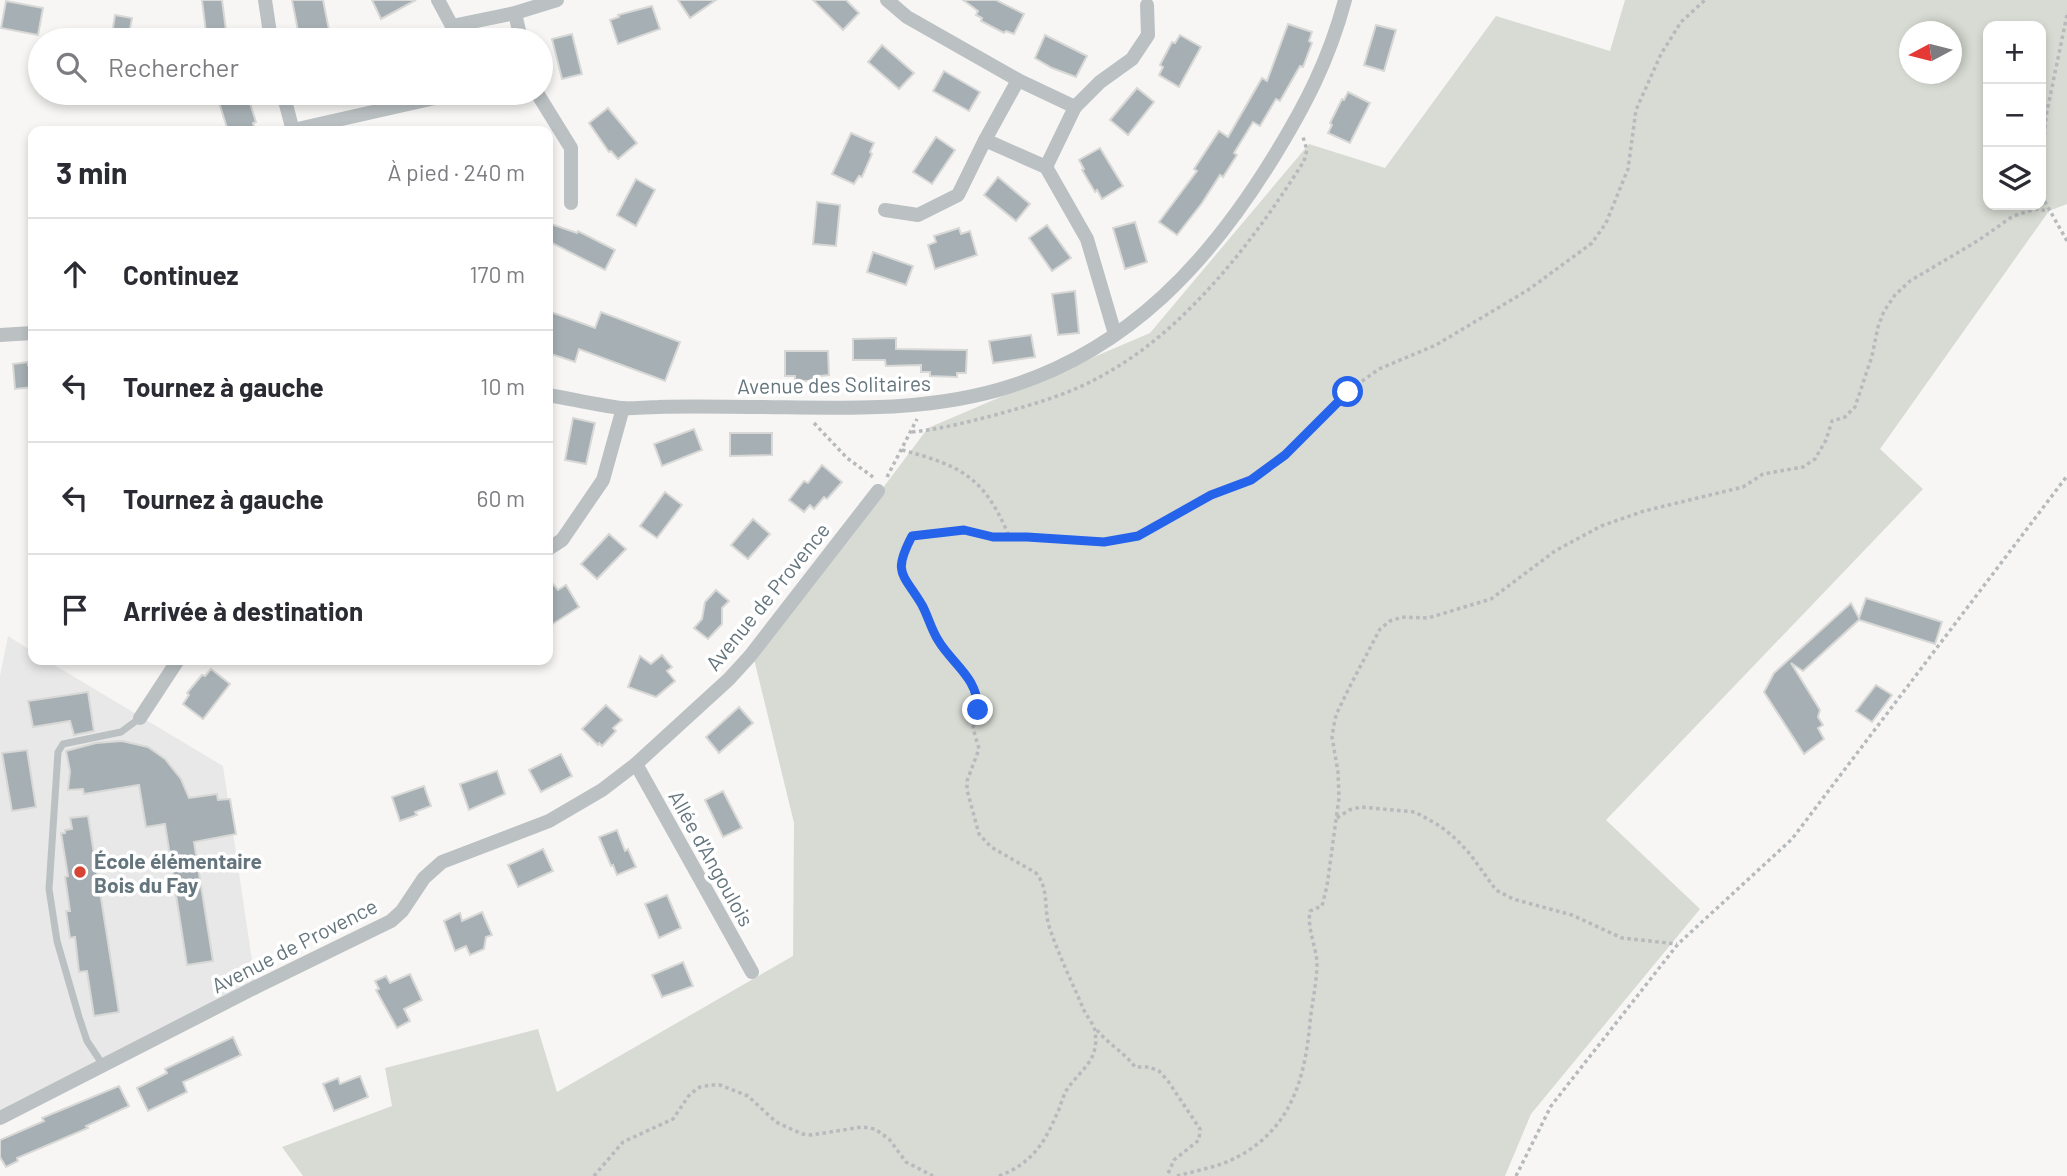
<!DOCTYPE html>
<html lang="fr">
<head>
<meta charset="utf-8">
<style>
	body { margin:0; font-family:Barlow,sans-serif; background:#f2f2f3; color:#2b2b33 }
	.controls { position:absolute; right:21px; top:21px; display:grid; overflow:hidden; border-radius:14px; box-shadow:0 4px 10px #0003 }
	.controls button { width:63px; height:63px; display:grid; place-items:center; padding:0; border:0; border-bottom:2px solid #e1e1e2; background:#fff; color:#2b2b33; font:35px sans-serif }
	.compass { position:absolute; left:1899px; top:21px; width:63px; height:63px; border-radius:50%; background:#fff; box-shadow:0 4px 10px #0003; rotate:263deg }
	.stop { position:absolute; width:21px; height:21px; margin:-16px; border:5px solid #2563eb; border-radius:50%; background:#fff }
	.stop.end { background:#2563eb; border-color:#fff; box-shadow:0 2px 7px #0008 }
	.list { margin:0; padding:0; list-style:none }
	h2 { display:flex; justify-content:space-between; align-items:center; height:91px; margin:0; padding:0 28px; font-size:30px }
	h2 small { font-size:23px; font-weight:400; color:#7c7c81 }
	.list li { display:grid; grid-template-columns:46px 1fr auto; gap:21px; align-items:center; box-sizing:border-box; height:112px; padding:0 28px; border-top:2px solid #e1e1e2 }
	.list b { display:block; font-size:26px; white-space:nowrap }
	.list em { font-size:23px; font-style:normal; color:#7c7c81 }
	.icon { flex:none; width:38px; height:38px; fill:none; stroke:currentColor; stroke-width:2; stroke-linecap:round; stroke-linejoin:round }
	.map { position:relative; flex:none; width:2067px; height:1176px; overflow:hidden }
	.search { position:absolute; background:#fff; box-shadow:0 4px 10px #0003; left:28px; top:28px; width:525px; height:77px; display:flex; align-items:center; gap:18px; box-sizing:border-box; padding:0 24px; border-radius:38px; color:#7c7c81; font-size:26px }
	.panel { position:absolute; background:#fff; box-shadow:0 4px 10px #0003; left:28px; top:126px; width:525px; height:539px; border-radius:14px }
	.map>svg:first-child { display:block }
</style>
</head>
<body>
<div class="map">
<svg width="2067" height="1176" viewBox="0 0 2067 1176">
	<rect width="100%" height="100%" fill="#f7f6f4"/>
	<path fill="#e7e8e7" d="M8,636L33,652V660H46L223,766L256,987L0,1112V676Z"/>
	<path fill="#d7dbd3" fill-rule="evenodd" d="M1625,0H2067V204L2049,211L1880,449L1923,489L1606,820L1700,909L1531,1114L1505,1176H303L282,1147L392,1106L385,1068L538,1029L557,1092L793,956L794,823L754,659L928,428L1150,333L1309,144L1385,168L1496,16L1610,51ZM1988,26H2041V205H1988ZM1910,32H1952V74H1910Z"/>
	<g fill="#a6afb3" stroke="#d8d8d6" stroke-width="2">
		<path d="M202,0H222L227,38L223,40H207Z"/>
		<path d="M292,0H323L329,30L299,36Z"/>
		<path d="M372,0H416L381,19Z"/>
		<path d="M678,0H716L690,18Z"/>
		<path d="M813,0H846L859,13L843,30Z"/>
		<path d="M963,0H996L1024,14L1014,34L1006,31L1004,33L981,21L982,18L976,15L978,11Z"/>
		<path d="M6,1L43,8L38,35L1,28Z"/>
		<path d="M652,6L660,29L618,44L610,20L619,17L618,15Z"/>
		<path d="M115,15L132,18L128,40H111Z"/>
		<path d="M1288,24L1312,32L1309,41L1312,43L1303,67L1300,66L1280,101L1276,99L1260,126L1253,122L1234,153L1237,155L1223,177L1220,175L1202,203L1177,235L1159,222L1197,171L1194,169L1219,131L1228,137L1262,78L1267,81Z"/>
		<path d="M1376,25L1396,30L1384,71L1364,65Z"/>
		<path d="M572,34L582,74L562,79L552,39Z"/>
		<path d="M1045,35L1087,56L1076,77L1052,68L1035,58Z"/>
		<path d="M1180,35L1201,47L1179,87L1159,75L1163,67L1160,65L1172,42L1175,43Z"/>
		<path d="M882,45L914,73L899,89L868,62Z"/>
		<path d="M944,71L980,92L969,111L933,91Z"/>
		<path d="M1137,88L1154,102L1128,135L1110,120Z"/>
		<path d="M1348,92L1370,103L1350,143L1328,133L1332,125L1330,123L1342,99L1344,100Z"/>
		<path d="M231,93H244L246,97H248L256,122L253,123L255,131H228L217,96Z"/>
		<path d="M608,108L637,143L618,159L611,151L609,152L589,123Z"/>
		<path d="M851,133L874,143L870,152L872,154L862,177L859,176L854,184L832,174Z"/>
		<path d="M936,137L955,150L932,184L913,172Z"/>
		<path d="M1100,148L1123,186L1102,199L1097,190L1095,192L1082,170L1084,169L1079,160Z"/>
		<path d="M998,177L1030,204L1016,221L984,195Z"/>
		<path d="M636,179L655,190L636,226L617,215Z"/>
		<path d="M817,202L840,205L836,246L813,244Z"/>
		<path d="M1135,222L1147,262L1125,269L1113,228Z"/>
		<path d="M548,223L577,233L578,231L615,250L605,270L548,241Z"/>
		<path d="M1047,225L1071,258L1052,271L1029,238Z"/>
		<path d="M959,228L961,234L970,231L977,255L935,269L928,245L936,242L934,236Z"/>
		<path d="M873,252L913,266L906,285L867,272Z"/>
		<path d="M1075,291L1079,333L1058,335L1052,294Z"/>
		<path d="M548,311L595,328L601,312L680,342L665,381L579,349L575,362L548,353Z"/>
		<path d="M1031,335L1035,357L993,363L989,341Z"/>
		<path d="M896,338V349L967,350L966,373H957V377L930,376V372H921V365L886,366L885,360H853V339Z"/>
		<path d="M785,351H828L829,375L820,376V381H795V376H785Z"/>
		<path d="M28,362V365L33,364V387L15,389L13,364Z"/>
		<path d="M573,418L595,423L586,464L565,460Z"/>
		<path d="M694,429L702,450L662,466L654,444Z"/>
		<path d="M730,433H772V455L730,456Z"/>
		<path d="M822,465L842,482L827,499L824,497L814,509L810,505L804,512L789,500L804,481L808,483Z"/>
		<path d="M665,492L682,505L657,538L640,526Z"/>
		<path d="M753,519L770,534L748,559L731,545Z"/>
		<path d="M609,534L626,549L597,579L581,564Z"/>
		<path d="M548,578L558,590L566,585L579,607L548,627Z"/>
		<path d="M716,590L729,601L722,608V624L708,639L694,628L702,619L705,602Z"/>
		<path d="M1866,598L1942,622L1935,644L1859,620L1803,671L1791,663L1820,710L1818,717L1823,725L1818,728L1824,739L1804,754L1764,692L1774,673L1851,603L1859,618Z"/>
		<path d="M662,655L672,667L667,671L675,681L656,697L628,687L640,656L651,664Z"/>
		<path d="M211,669L230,684L203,719L183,704L189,695L187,693L202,675L205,676Z"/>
		<path d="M1876,685L1892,695L1872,722L1856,711Z"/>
		<path d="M88,692L94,731L74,735L70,721L33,727L28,701Z"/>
		<path d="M606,705L622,720L613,728L616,731L602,746L599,743L598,745L582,729Z"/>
		<path d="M739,707L753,723L719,753L706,737Z"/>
		<path d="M122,741L148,747L165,759L181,779L189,798L217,794L218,800L230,799L236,834L194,842L213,961L187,965L165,824L146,827L139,785L84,794L83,789L68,790L70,771L66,751L96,743Z"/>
		<path d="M27,750L36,807L12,811L2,753Z"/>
		<path d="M561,754L572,776L541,792L529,770Z"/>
		<path d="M497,771L505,794L469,810L460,784Z"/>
		<path d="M424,786L431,806L415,812L417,815L400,821L392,797Z"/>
		<path d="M723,791L742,828L723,837L705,800Z"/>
		<path d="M88,816L119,1012L94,1016L87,971L79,972L75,937L70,938L66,911H70L65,877L68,876L61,833H65V830L72,829L70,818Z"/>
		<path d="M617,830L625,851L628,849L636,867L617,875L613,865L611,866L599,837Z"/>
		<path d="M543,849L553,871L518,887L508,865Z"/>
		<path d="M667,895L681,928L659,938L645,904Z"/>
		<path d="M482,912L492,935L486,937L484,949L470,955L466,946L455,951L444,921L460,913L462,921Z"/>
		<path d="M683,962L693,986L662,997L652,975Z"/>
		<path d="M410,974L422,1000L404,1009L410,1021L397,1028L376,990L379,989L375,981L386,976L390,983Z"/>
		<path d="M233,1037L241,1055L183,1082L187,1092L148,1111L137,1088L167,1073L165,1069Z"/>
		<path d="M360,1076L368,1097L334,1111L323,1084L338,1078L340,1084Z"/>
		<path d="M119,1086L129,1106L86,1126L88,1128L17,1158L18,1161L6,1167L0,1157V1140L44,1121L42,1118Z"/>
	</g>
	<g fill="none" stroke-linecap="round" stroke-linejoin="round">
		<g stroke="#b6babc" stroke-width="3.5" stroke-dasharray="3.5 3.5" stroke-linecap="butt">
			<path d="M2067,15L2046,116L2042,164V194L2045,202L2067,241"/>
			<path d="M814,423L847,458L873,477"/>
			<path d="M912,432C941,429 968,422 995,415C1034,404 1071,394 1105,374C1187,329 1255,239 1304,161L1307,150L1303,137"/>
			<path d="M902,450C962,466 984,477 1009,536"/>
			<path d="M887,477L917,419"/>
			<path d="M1337,818L1349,810L1361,807L1415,812L1440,826L1456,839L1470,854L1496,890L1513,899L1572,915L1622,938L1677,944"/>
			<path d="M1097,1030C1108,1044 1124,1052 1135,1067H1149L1159,1071L1168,1081L1200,1129L1199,1140L1174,1160L1167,1176"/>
			<path d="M594,1176L623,1142L673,1119L690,1094L700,1087L711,1085H720L748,1096L776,1122L802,1134L811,1135L862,1127L875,1129L889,1139L906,1162L933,1176"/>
			<path d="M999,1176C1030,1164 1043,1146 1056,1116C1060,1108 1062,1099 1066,1091C1079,1070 1100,1062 1095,1031C1094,1024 1086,1016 1083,1008C1072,982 1059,956 1050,929C1043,910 1050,890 1036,873L991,847L979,834L967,790V781L979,749L973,728L978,701L964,671L937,639L921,604L901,572L902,555L912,536L964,530L993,537L1114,542L1138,536L1211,495L1251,480L1285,455L1347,392L1379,369L1436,345L1528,290L1592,243L1606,223L1628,169L1636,110L1661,54L1681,22L1705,0"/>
			<path d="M1177,1176C1194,1171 1213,1168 1229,1161C1289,1134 1305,1082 1310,1022C1312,1002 1317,983 1317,963C1316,946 1307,929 1310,911L1322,906L1327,886L1339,798L1338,772L1332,737L1334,725L1336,715L1350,686L1380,629L1390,621L1402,617L1428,618L1491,599L1555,551L1601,526L1644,511L1743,487L1763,474L1803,467L1815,459L1826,440L1832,421L1845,417L1855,407L1872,356L1878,327L1884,311L1895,295L1910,281L1979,240L2013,216L2036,209L2049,211"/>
			<path d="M1516,1176L1551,1106L1678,944L1792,839L2067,476"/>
		</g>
		<path stroke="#bbc1c3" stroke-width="7" d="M103,1065L87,1041L79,1017L57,941L49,889L58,752L63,744L121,732L140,718"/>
		<g stroke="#bbc1c3" stroke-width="14">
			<path d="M265,0L271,40"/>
			<path d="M438,0L452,26L455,40"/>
			<path d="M887,0L907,17L1018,80L985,140L1046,167L1087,239L1115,334"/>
			<path d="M515,13L521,40"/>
			<path d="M452,26L515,13L557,0"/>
			<path d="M1018,80L1075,107L1046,167"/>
			<path d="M283,93L293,131"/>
			<path d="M537,93L571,148V203"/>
			<path d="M1075,107L1100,82L1132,59L1148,35L1147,5"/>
			<path d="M293,130L457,93"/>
			<path d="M885,210L918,215L958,195L985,140"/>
			<path d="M0,335L33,333"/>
			<path d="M548,395C572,399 596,405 621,408C633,409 646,407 658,407C693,406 729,407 764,407C847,408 931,412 1011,386C1130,348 1209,262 1273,158C1305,106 1329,60 1345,0"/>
			<path d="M548,549L562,540L603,480L623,408"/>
			<path d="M140,718L178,660"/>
			<path d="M636,764L752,972"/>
			<path d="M0,1118L256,987L391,921L402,911L424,878L442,862L549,821L602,790L636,764L729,679L750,656L878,491"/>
		</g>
	</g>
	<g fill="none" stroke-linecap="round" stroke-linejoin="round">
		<path stroke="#2563eb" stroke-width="9" d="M978,710C978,677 952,664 938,640C931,629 928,616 922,605C903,573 892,574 912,536L964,530L993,537H1027L1104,542L1138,536L1211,495L1251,480L1285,455L1348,392"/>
	</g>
	<circle fill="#d64534" stroke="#fff" stroke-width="2.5" cx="80" cy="872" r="7"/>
	<g text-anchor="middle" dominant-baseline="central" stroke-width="7" stroke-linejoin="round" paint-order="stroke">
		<g font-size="21" fill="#64757d" stroke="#fff">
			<text transform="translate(834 384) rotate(-1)">Avenue des Solitaires</text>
			<text transform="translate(767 596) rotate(-51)">Avenue de Provence</text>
			<text transform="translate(712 858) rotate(61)">Allée d'Angoulois</text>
			<text transform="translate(294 945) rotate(-27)">Avenue de Provence</text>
		</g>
		<g font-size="21" font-weight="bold" fill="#64757d" stroke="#fff" text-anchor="start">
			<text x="94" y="860">École élémentaire<tspan x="94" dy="24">Bois du Fay</tspan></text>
		</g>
	</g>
</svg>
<div class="controls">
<button>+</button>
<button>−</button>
<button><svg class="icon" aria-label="layers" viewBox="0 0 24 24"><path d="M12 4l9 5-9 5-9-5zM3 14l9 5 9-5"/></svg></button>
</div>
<svg class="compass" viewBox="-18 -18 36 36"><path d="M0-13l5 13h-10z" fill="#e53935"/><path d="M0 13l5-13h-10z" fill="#7c7c81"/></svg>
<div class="stop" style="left:1348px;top:392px"></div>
<div class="stop end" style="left:978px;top:710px"></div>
<div class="search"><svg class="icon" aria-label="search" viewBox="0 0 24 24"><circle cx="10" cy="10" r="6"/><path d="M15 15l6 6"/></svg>Rechercher</div>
<section class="panel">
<h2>3 min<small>À pied · 240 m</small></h2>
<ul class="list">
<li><svg class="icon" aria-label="ahead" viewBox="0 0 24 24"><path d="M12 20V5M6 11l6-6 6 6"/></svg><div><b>Continuez</b></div><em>170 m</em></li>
<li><svg class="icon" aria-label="left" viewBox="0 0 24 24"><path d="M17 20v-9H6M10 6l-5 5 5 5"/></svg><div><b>Tournez à gauche</b></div><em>10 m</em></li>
<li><svg class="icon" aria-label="left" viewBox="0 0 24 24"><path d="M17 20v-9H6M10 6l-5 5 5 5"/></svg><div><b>Tournez à gauche</b></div><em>60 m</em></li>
<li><svg class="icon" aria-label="arrive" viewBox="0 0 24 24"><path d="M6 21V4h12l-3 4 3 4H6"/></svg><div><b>Arrivée à destination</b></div></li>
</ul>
</section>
</div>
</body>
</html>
